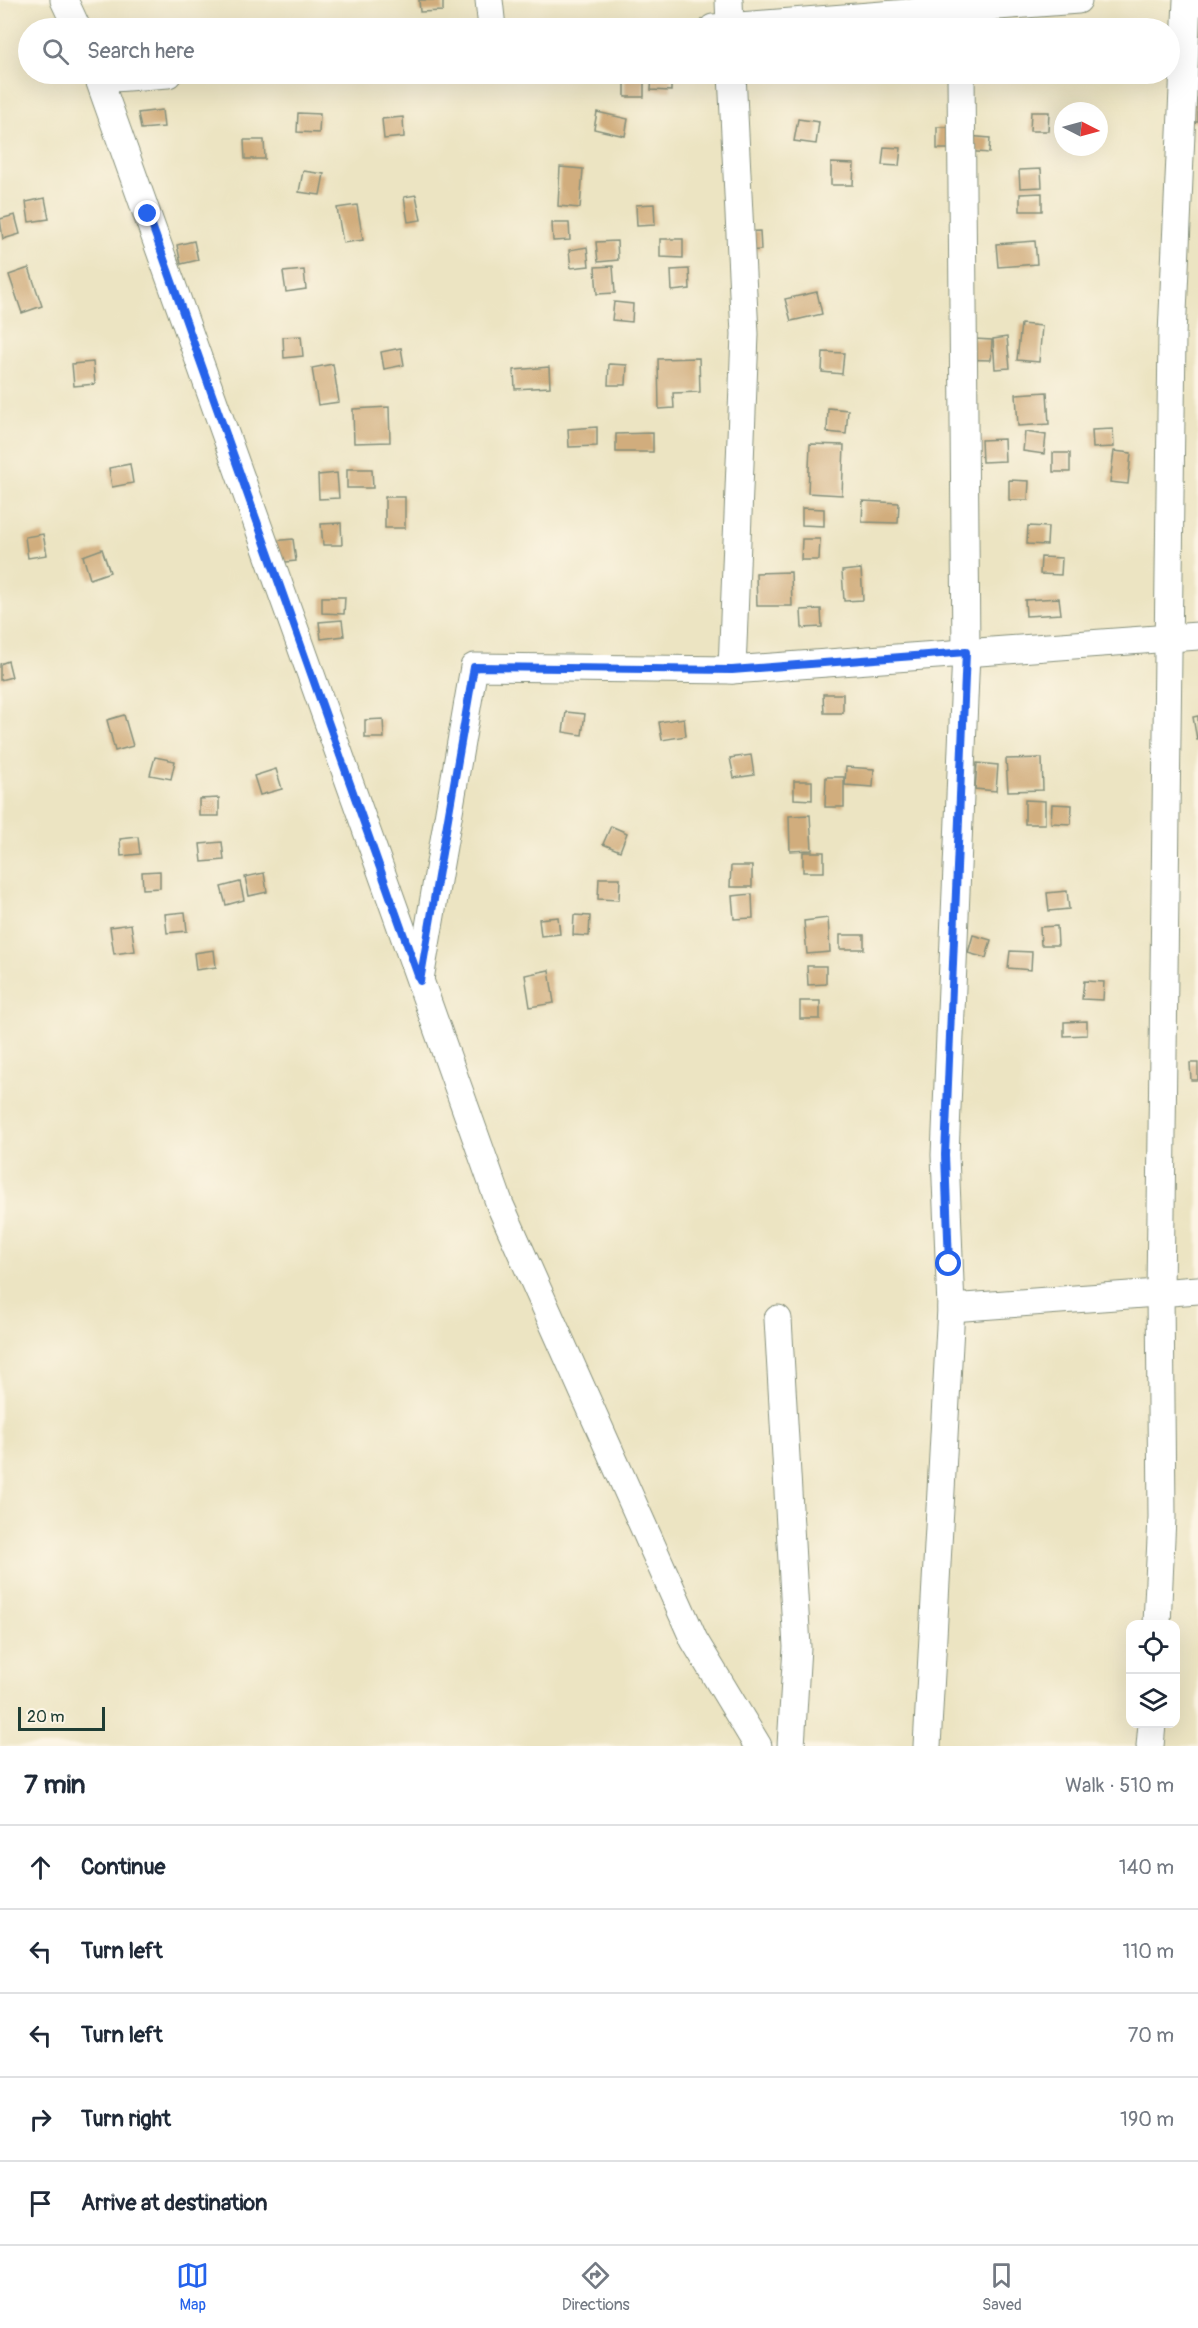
<!DOCTYPE html>
<html lang="en">
<head>
<meta charset="utf-8">
<style>
	body { margin:0; font-family:Pangolin,sans-serif; background:#f6f6f7; color:#1f2937 }
	.controls { position:absolute; right:18px; bottom:18px; display:grid; overflow:hidden; border-radius:12px; box-shadow:0 6px 24px #0002 }
	.controls button { width:54px; height:54px; display:grid; place-items:center; padding:0; border:0; border-bottom:2px solid #e0e1e3; background:#fff; color:#1f2937; font:30px sans-serif }
	.compass { position:absolute; left:1054px; top:102px; width:54px; height:54px; border-radius:50%; background:#fff; box-shadow:0 6px 24px #0002; rotate:96deg }
	.scale { position:absolute; left:18px; bottom:15px; width:87px; box-sizing:border-box; padding-left:6px; border:3px solid #1f3d34; border-top:0; font-size:16px; line-height:21px; white-space:nowrap; color:#1f3d34; -webkit-text-stroke:4px #fcf5e5; paint-order:stroke }
	.stop { position:absolute; width:18px; height:18px; margin:-14px; border:4px solid #2563eb; border-radius:50%; background:#fff }
	.stop.end { background:#2563eb; border-color:#fff; box-shadow:0 2px 6px #0008 }
	.list { margin:0; padding:0; list-style:none }
	h2 { display:flex; justify-content:space-between; align-items:center; height:78px; margin:0; padding:0 24px; font-size:26px }
	h2 small { font-size:20px; font-weight:400; color:#747a83 }
	.list li { display:grid; grid-template-columns:39px 1fr auto; gap:18px; align-items:center; box-sizing:border-box; height:84px; padding:0 24px; border-top:2px solid #e0e1e3 }
	.list b { display:block; font-size:22px; white-space:nowrap }
	.list em { font-size:20px; font-style:normal; color:#747a83 }
	.icon { flex:none; width:33px; height:33px; fill:none; stroke:currentColor; stroke-width:2; stroke-linecap:round; stroke-linejoin:round }
	.map { position:relative; flex:none; width:1198px; height:1746px; overflow:hidden }
	.search { position:absolute; background:#fff; box-shadow:0 6px 24px #0002; left:18px; right:18px; top:18px; height:66px; display:flex; align-items:center; gap:15px; box-sizing:border-box; padding:0 21px; border-radius:33px; color:#747a83; font-size:22px }
	.sheet { height:498px; background:#fff }
	nav { display:flex; justify-content:space-around; align-items:center; box-sizing:border-box; height:84px; border-top:2px solid #e0e1e3; background:#fff; font-size:16px; color:#747a83 }
	nav a { display:grid; justify-items:center; gap:3px }
	nav .on { color:#2563eb }
	.map>svg:first-child { display:block }
</style>
</head>
<body>
<div class="map">
<svg width="1198" height="1746" viewBox="0 0 1198 1746">
	<rect width="100%" height="100%" fill="#fcf5e5"/>
	<filter id="ink" filterUnits="userSpaceOnUse"><feTurbulence type="fractalNoise" baseFrequency=".0167" numOctaves="2"/><feDisplacementMap in="SourceGraphic" scale="12" xChannelSelector="R" yChannelSelector="G"/><feConvolveMatrix kernelMatrix="1 2 1 2 8 2 1 2 1" color-interpolation-filters="sRGB"/></filter>
	<filter id="wash" filterUnits="userSpaceOnUse"><feTurbulence type="fractalNoise" baseFrequency=".008" numOctaves="4" result="noise"/><feDisplacementMap in="SourceGraphic" scale="24" xChannelSelector="R" yChannelSelector="G"/><feGaussianBlur stdDeviation="1.35" result="paint"/><feColorMatrix in="noise" values="0 0 0 0 0 0 0 0 0 0 0 0 0 0 0 0 0 1.4 0 .05"/><feComposite in="paint" operator="in"/></filter>
	<g filter="url(#wash)">
		<rect width="100%" height="100%" fill="#ece4c2"/>
		<g id="blocks">
			<g fill="#d1ad7d">
				<path d="M419,0H443V11L420,12Z"/>
				<rect x="625" y="74" width="19" height="23"/>
				<path d="M652,74H671V91L651,90Z"/>
				<path d="M798,74H817V77L798,79Z"/>
				<path d="M1198,98V122H1187L1186,99Z"/>
				<path d="M162,110L164,127L141,129L138,113Z"/>
				<path d="M597,112L628,119L625,136L594,129Z"/>
				<path d="M1031,112H1049L1048,131H1030Z"/>
				<path d="M298,113L320,114L319,133L297,132Z"/>
				<path d="M403,117L404,137L384,139L382,119Z"/>
				<path d="M798,119L819,122L816,144L794,141Z"/>
				<rect x="937" y="127" width="12" height="22"/>
				<path d="M967,136L990,138L989,153L966,151Z"/>
				<path d="M244,140H264L265,159H245Z"/>
				<path d="M884,147L901,148L899,166L882,165Z"/>
				<path d="M831,163L854,164L853,185H831Z"/>
				<path d="M560,167L583,169L580,208L558,206Z"/>
				<path d="M1041,169L1042,187L1020,188L1019,170Z"/>
				<path d="M303,171L324,174L320,195L299,192Z"/>
				<path d="M1042,193V211H1020V194Z"/>
				<path d="M416,195L421,220L408,222L404,197Z"/>
				<path d="M45,198L49,219L29,222L26,202Z"/>
				<path d="M654,204L655,225L637,226L636,205Z"/>
				<path d="M357,205L363,240L343,243L337,208Z"/>
				<path d="M15,215L20,234L3,239L0,219Z"/>
				<path d="M552,223H569L570,240L553,241Z"/>
				<path d="M760,231L761,250L740,251L739,232Z"/>
				<path d="M660,239H683V258L660,257Z"/>
				<path d="M194,241L198,260L181,264L177,245Z"/>
				<path d="M617,241L618,260L598,262L596,242Z"/>
				<path d="M1035,241L1037,264L998,267L996,244Z"/>
				<path d="M587,247L589,266L571,268L569,250Z"/>
				<path d="M613,266L615,293L597,294L595,267Z"/>
				<path d="M29,268L42,306L22,313L9,275Z"/>
				<path d="M689,269L690,289L672,291L671,270Z"/>
				<path d="M304,270L306,289L286,292L283,272Z"/>
				<path d="M817,292L822,314L791,321L785,299Z"/>
				<path d="M614,302L633,304L632,322L612,320Z"/>
				<path d="M1021,324L1042,326L1039,362L1017,360Z"/>
				<path d="M301,336L303,356L284,358L283,337Z"/>
				<path d="M1007,337L1010,368L995,369L993,339Z"/>
				<path d="M956,338L992,340L991,360L955,359Z"/>
				<path d="M401,348L404,365L384,369L381,352Z"/>
				<path d="M823,352L844,353L842,374L822,372Z"/>
				<path d="M699,358L700,392L673,393L674,408L659,409L658,359Z"/>
				<path d="M93,362L95,384L74,386L72,364Z"/>
				<path d="M333,364L339,402L318,405L312,368Z"/>
				<path d="M609,364L627,365L626,385H608Z"/>
				<path d="M549,367L550,387L515,389L514,370Z"/>
				<path d="M1047,392L1049,424L1018,426L1016,394Z"/>
				<path d="M389,407L390,442L354,443L353,409Z"/>
				<path d="M828,408L848,410L846,434L827,432Z"/>
				<path d="M597,427V446L569,447L568,429Z"/>
				<path d="M1113,429L1114,447L1093,448L1092,430Z"/>
				<path d="M1025,432L1046,435L1044,454L1023,451Z"/>
				<path d="M653,433V452H616V434Z"/>
				<path d="M1004,439L1005,461L982,462L981,440Z"/>
				<path d="M810,444L844,445L842,495L808,493Z"/>
				<path d="M1114,451L1131,453L1128,484L1110,482Z"/>
				<rect x="1053" y="453" width="17" height="19"/>
				<path d="M130,464L133,483L112,487L109,468Z"/>
				<path d="M347,469H372L373,488H347Z"/>
				<path d="M337,473L339,498L319,499L318,475Z"/>
				<path d="M1009,480L1029,481L1028,500H1009Z"/>
				<rect x="385" y="497" width="20" height="31"/>
				<path d="M863,501L899,503L898,523L862,522Z"/>
				<path d="M802,508L824,509V526L802,525Z"/>
				<path d="M341,523L342,545H323L321,524Z"/>
				<path d="M1028,526L1048,527L1047,545L1027,544Z"/>
				<path d="M43,534L47,555L28,558L25,537Z"/>
				<path d="M293,539L296,561L275,563L273,541Z"/>
				<path d="M802,539H820L819,560H801Z"/>
				<path d="M102,549L110,572L90,579L83,556Z"/>
				<path d="M1041,557L1062,558L1061,575L1040,574Z"/>
				<path d="M861,569L863,600L844,601L842,571Z"/>
				<path d="M791,572L792,606H757L756,573Z"/>
				<path d="M322,597H345L344,614L322,613Z"/>
				<path d="M1059,598L1061,614L1026,616L1025,600Z"/>
				<path d="M821,609L822,627L802,628L801,610Z"/>
				<path d="M342,620L344,636L321,639L319,622Z"/>
				<path d="M8,661L12,677L0,680V664Z"/>
				<path d="M823,694H843V713H824Z"/>
				<path d="M566,712L585,714L582,735L563,732Z"/>
				<path d="M124,715L133,746L115,751L107,720Z"/>
				<path d="M1198,716V740H1197L1193,717Z"/>
				<path d="M684,718L686,736L662,740L659,722Z"/>
				<path d="M383,719L384,738H365V720Z"/>
				<path d="M751,755L754,775L734,778L730,758Z"/>
				<path d="M155,757L175,761L171,779L150,775Z"/>
				<path d="M1042,758L1043,790L1008,791L1006,759Z"/>
				<path d="M977,763L998,765L996,791L975,789Z"/>
				<path d="M846,767L874,769L873,787L845,785Z"/>
				<path d="M276,769L282,789L260,795L254,776Z"/>
				<path d="M826,777H844V807H825Z"/>
				<path d="M794,781H812V800L794,799Z"/>
				<path d="M219,798V816H199V799Z"/>
				<path d="M1025,800L1045,801V824H1025Z"/>
				<path d="M1052,804L1072,805L1071,824L1051,823Z"/>
				<path d="M810,815L812,850L790,851L789,816Z"/>
				<path d="M611,826L627,833L620,851L603,844Z"/>
				<path d="M138,837L140,854L121,856L120,839Z"/>
				<path d="M222,842L224,860L202,862L200,844Z"/>
				<rect x="803" y="852" width="21" height="20"/>
				<path d="M731,866H752V887H730Z"/>
				<path d="M160,871V888L143,889L142,872Z"/>
				<path d="M264,873L267,892L249,896L245,877Z"/>
				<path d="M599,878H620L619,900L598,899Z"/>
				<path d="M240,882L244,900L226,905L221,887Z"/>
				<path d="M1067,891L1069,909L1049,911L1047,893Z"/>
				<path d="M752,894L753,918L734,919L732,896Z"/>
				<path d="M185,912L187,931L167,933L165,914Z"/>
				<path d="M574,915L590,916L589,936L573,935Z"/>
				<path d="M558,917L560,934L541,936L539,919Z"/>
				<path d="M828,918L830,952L807,954L804,921Z"/>
				<path d="M131,924L135,951L114,954L110,927Z"/>
				<path d="M1057,926L1058,945H1041L1040,927Z"/>
				<rect x="840" y="935" width="24" height="14"/>
				<path d="M973,935L991,940L986,958L968,953Z"/>
				<path d="M214,950L216,967L196,970L194,953Z"/>
				<path d="M1010,951L1032,952L1031,970L1008,968Z"/>
				<path d="M807,966H826V984L808,985Z"/>
				<path d="M549,970L554,1003L530,1007L525,975Z"/>
				<path d="M1084,981L1104,982L1103,1000L1082,999Z"/>
				<rect x="800" y="1001" width="20" height="18"/>
				<path d="M1087,1021V1035L1064,1036V1022Z"/>
				<path d="M1190,1063H1198V1080H1191Z"/>
			</g>
		</g>
	</g>
	<g filter="url(#ink)">
		<use href="#blocks" fill-opacity="0" stroke="#86907b" stroke-width="1.5"/>
		<g fill="none" stroke-linecap="round" stroke-linejoin="round">
			<g stroke="#86907b" stroke-width="29">
				<g id="street">
					<path d="M64,0L77,28"/>
					<path d="M489,0L492,28"/>
					<path d="M729,0L730,28"/>
					<path d="M713,28L1078,0"/>
					<path d="M97,74L500,1205L694,1640L758,1746"/>
					<path d="M732,74L745,334L732,670"/>
					<path d="M100,79L168,74"/>
					<path d="M420,979L474,667L732,670L1198,636"/>
					<path d="M951,1308L1198,1290"/>
					<path d="M778,1319L797,1647L791,1746"/>
					<path d="M1157,1624L1162,1517L1160,1292L1172,335L1187,0"/>
					<path d="M927,1746L951,1308L945,1155L966,652L961,74"/>
					<path d="M1150,1746L1152,1724"/>
				</g>
			</g>
			<use href="#street" stroke="#fff" stroke-width="27"/>
		</g>
	</g>
	<g fill="none" stroke-linecap="round" stroke-linejoin="round" filter="url(#ink)">
		<path stroke="#2563eb" stroke-width="8" d="M148,214L420,981L474,667L732,670L966,652L945,1155L949,1264"/>
	</g>
</svg>
<div class="controls">
<button><svg class="icon" aria-label="locate" viewBox="0 0 24 24"><circle cx="12" cy="12" r="6"/><path d="M12 2v4M12 18v4M2 12h4M18 12h4"/></svg></button>
<button><svg class="icon" aria-label="layers" viewBox="0 0 24 24"><path d="M12 4l9 5-9 5-9-5zM3 14l9 5 9-5"/></svg></button>
</div>
<svg class="compass" viewBox="-18 -18 36 36"><path d="M0-13l5 13h-10z" fill="#e53935"/><path d="M0 13l5-13h-10z" fill="#747a83"/></svg>
<div class="scale">20 m</div>
<div class="stop" style="left:949px;top:1264px"></div>
<div class="stop end" style="left:148px;top:214px"></div>
<div class="search"><svg class="icon" aria-label="search" viewBox="0 0 24 24"><circle cx="10" cy="10" r="6"/><path d="M15 15l6 6"/></svg>Search here</div>
</div>
<section class="sheet">
<h2>7 min<small>Walk · 510 m</small></h2>
<ul class="list">
<li><svg class="icon" aria-label="ahead" viewBox="0 0 24 24"><path d="M12 20V5M6 11l6-6 6 6"/></svg><div><b>Continue</b></div><em>140 m</em></li>
<li><svg class="icon" aria-label="left" viewBox="0 0 24 24"><path d="M17 20v-9H6M10 6l-5 5 5 5"/></svg><div><b>Turn left</b></div><em>110 m</em></li>
<li><svg class="icon" aria-label="left" viewBox="0 0 24 24"><path d="M17 20v-9H6M10 6l-5 5 5 5"/></svg><div><b>Turn left</b></div><em>70 m</em></li>
<li><svg class="icon" aria-label="right" viewBox="0 0 24 24"><path d="M7 20v-9h11M14 6l5 5-5 5"/></svg><div><b>Turn right</b></div><em>190 m</em></li>
<li><svg class="icon" aria-label="arrive" viewBox="0 0 24 24"><path d="M6 21V4h12l-3 4 3 4H6"/></svg><div><b>Arrive at destination</b></div></li>
</ul>
</section>
<nav>
<a class="on"><svg class="icon" aria-label="map" viewBox="0 0 24 24"><path d="M3 6l6-2 6 2 6-2v14l-6 2-6-2-6 2zM9 4v14M15 6v14"/></svg>Map</a>
<a><svg class="icon" aria-label="directions" viewBox="0 0 24 24"><path d="M12 3l9 9-9 9-9-9zM9 14v-3h6M13 9l2 2-2 2"/></svg>Directions</a>
<a><svg class="icon" aria-label="saved" viewBox="0 0 24 24"><path d="M7 4h10v16l-5-4-5 4z"/></svg>Saved</a>
</nav>
</body>
</html>
